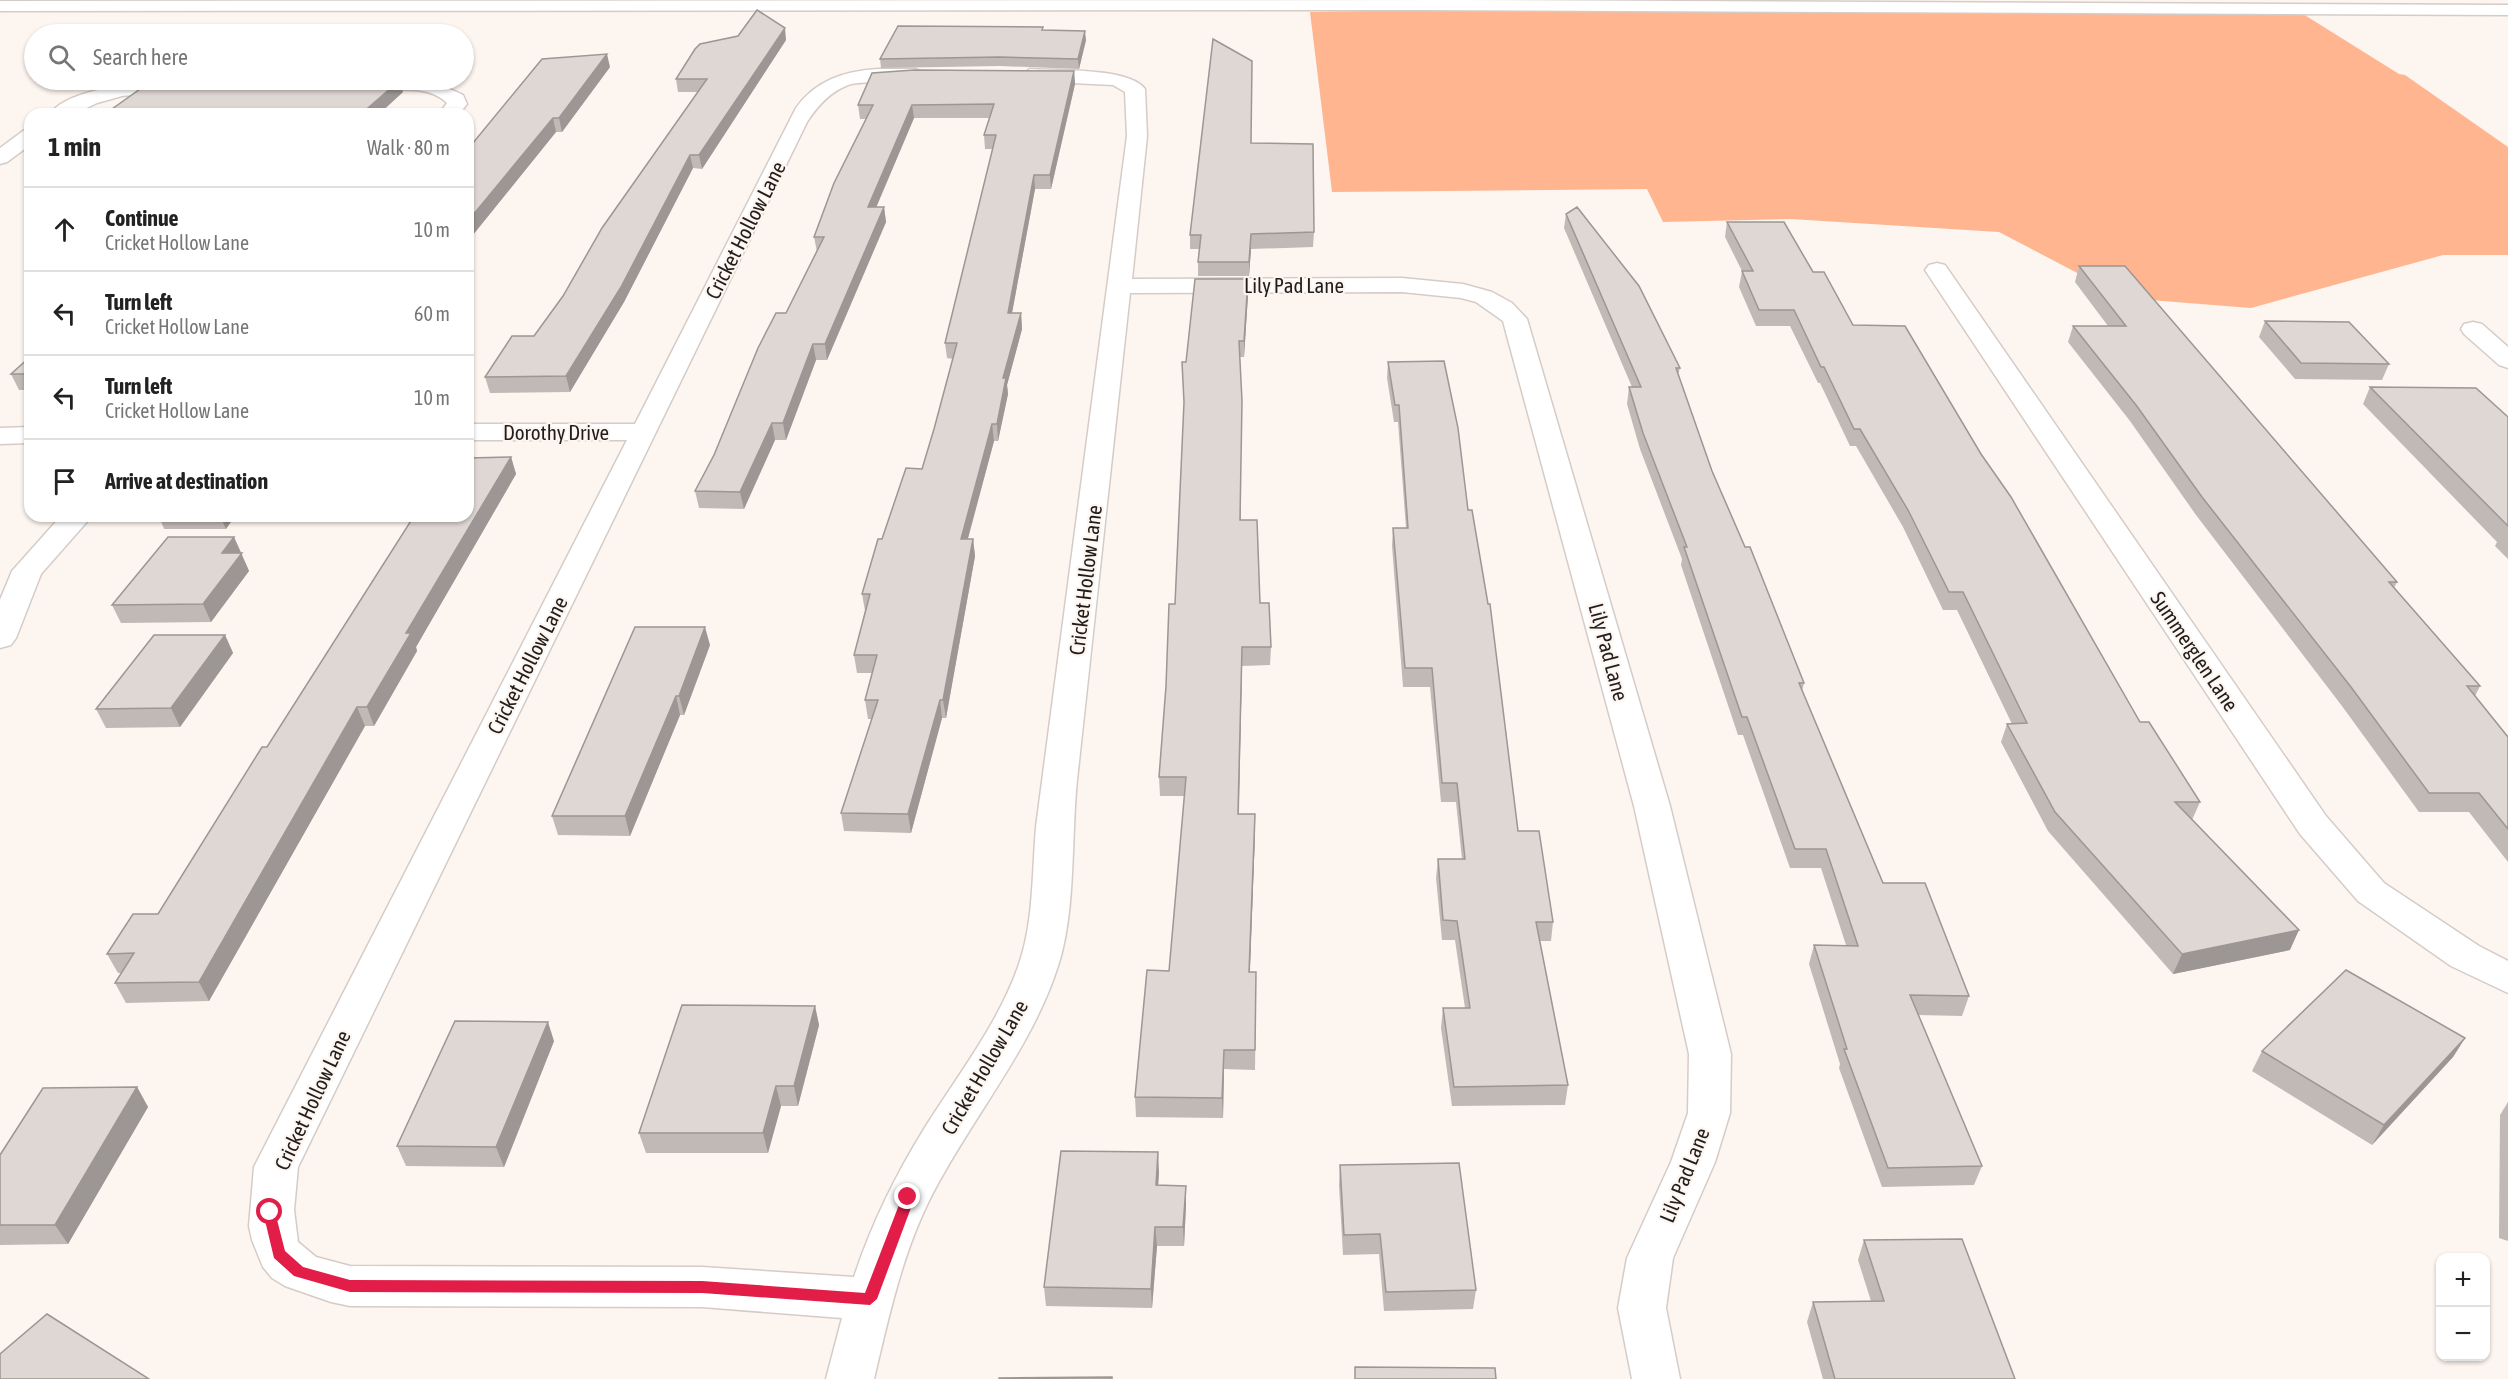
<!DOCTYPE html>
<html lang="en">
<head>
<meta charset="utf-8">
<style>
	body { margin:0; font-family:"Asap Condensed",sans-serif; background:#f2f2f2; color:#222 }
	.controls { position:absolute; right:18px; bottom:18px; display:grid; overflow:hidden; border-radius:12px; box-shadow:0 2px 4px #0004 }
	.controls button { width:54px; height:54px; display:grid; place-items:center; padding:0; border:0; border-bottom:2px solid #e0e0e0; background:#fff; color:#222; font:30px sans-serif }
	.stop { position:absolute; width:18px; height:18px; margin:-14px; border:4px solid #e11d48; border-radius:50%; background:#fff }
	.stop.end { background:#e11d48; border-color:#fff; box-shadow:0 2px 6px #0008 }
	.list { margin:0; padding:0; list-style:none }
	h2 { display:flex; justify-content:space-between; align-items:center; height:78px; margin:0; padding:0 24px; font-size:26px }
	h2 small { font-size:20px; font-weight:400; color:#767676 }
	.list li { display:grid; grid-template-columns:39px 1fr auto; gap:18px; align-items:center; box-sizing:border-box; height:84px; padding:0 24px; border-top:2px solid #e0e0e0 }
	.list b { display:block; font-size:22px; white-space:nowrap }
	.list p { margin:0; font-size:20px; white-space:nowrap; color:#767676 }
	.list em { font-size:20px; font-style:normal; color:#767676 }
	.icon { flex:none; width:33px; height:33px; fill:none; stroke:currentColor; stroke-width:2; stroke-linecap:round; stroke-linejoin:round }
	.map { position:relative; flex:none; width:2508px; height:1379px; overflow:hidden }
	.search { position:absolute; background:#fff; box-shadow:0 2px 4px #0004; left:24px; top:24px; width:450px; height:66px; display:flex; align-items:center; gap:15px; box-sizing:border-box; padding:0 21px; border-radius:33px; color:#767676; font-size:22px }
	.panel { position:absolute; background:#fff; box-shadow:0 2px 4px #0004; left:24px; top:108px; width:450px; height:414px; border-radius:18px }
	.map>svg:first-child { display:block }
</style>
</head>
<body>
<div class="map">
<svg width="2508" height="1379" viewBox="0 0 2508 1379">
	<rect width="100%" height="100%" fill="#fdf5f0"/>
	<path fill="#ffb58f" d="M1418,10L2303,14L2399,74L2405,75L2508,147V255H2443L2251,308L2125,298L1999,232L1791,219L1663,222L1647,189L1332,192L1310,12Z"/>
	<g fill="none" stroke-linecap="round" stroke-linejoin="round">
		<g stroke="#d5ccc8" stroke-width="3">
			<g id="minor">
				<path d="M878,69H916L925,75C918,86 865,79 848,85C830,92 818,105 807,122L298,1167L294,1210L298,1242L316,1257L350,1266L702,1267L854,1277C871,1225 895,1176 924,1129C957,1076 997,1026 1018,967C1034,923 1032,873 1036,827L1127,136L1125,92L1113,85L1030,81L1021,75L1030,69C1056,71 1129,67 1145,89L1147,136L1132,279L1402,278L1463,284L1492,292L1512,303L1527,319L1670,806L1731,1054L1730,1113L1715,1162L1673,1258L1666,1308L1680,1379H1632L1618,1308L1627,1258L1671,1162L1688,1113L1689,1054L1634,806L1503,321L1476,302L1461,298L1402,292L1130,293C1112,455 1095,617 1077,780C1071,838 1076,912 1058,966C1033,1044 979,1109 940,1180C905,1241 890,1311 874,1379H826L842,1318L702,1307L350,1306L331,1302L285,1286L272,1278L263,1267L252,1240L249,1226L254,1167L627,440H468V424H635L796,108C816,80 845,71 878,69Z"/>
				<path d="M189,80L198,85L195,89L122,96L97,103L74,114H50C69,86 157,80 189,80Z"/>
				<path d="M355,80C393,80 429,77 463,95L467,104L459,114H439L447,103C423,79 379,96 349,89L346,85Z"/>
				<path d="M30,129V145L7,162L0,164V148L23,131Z"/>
				<path d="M1937,263L1945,265L2326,816L2384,883L2479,946L2508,961V993L2451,966L2358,901L2300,834L1925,270L1929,265Z"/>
				<path d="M2473,322L2482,324L2508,347V368L2499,365L2464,334L2461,329L2464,324Z"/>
				<path d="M30,427V443L0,444V428Z"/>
				<path d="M61,516H92L41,574L16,638L11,645L0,648V600L12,571Z"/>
			</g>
		</g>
		<g stroke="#d5ccc8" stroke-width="3">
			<path id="tertiary" d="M1456,0L2508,5V15L1417,10L0,11V1Z"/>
		</g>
		<use href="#minor" fill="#fff" fill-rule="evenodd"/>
		<use href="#tertiary" fill="#fff" fill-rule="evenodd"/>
	</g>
	<g fill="#c0b9b5">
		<path d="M1043,27V30L1086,40L1079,69L1000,66L881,68L880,59Z"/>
		<path d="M786,40L702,169L693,168L624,302L570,392L490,393L485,377L534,336L563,296L698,92H678L676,79Z"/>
		<path d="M610,67L562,132H556L468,241V149Z"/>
		<path d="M1074,71L1075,84L1051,189H1035L1012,313H1021L1022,329L1007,385L1008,394L998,441H994L968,539H973L975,556L946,718H942L911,833L844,831L841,813L872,719H868L865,700L872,673H857L854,655L865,611L862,594L882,539L922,469L934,429L953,359L947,358L945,343L993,149H985L984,135L990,118H914L876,207H884L886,222L827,360H816L786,440H775L744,509L699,508L695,491L817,252L814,237L866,119H860L858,105Z"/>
		<path d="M403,92L379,114H105Z"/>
		<path d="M1251,143L1314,232L1313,247L1251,249L1249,276H1198V262L1199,249H1190V235Z"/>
		<path d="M1566,214L1680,368L1678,375L1712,471L1804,683L1802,691L1883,883L1969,996L1962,1016L1918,1015L1982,1166L1974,1185L1882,1187L1839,1068L1840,1064L1809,964L1814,945H1846L1821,868H1790L1743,735H1738L1681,565L1682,559L1640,449L1627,404L1629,387H1632L1564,228Z"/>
		<path d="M1727,222L1813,272L2140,722L2200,802L2192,820L2290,950L2173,974L2048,831L2001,742L2007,724H2012L1957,610H1943L1903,527L1856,446H1850L1820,383H1818L1790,326H1756L1739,287L1742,271L1725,237Z"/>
		<path d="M2079,266L2397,582L2394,588L2480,686L2475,696L2508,737V862L2469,812H2419L2342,706L2196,515L2130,421L2068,342L2073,326H2108L2075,282Z"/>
		<path d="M1248,279V295L1244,357H1240L1241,520L1271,647L1270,665L1242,666L1239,814L1255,833L1250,972L1256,991L1255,1070L1224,1069L1223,1118L1136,1117L1135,1097L1169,971L1185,796H1160L1159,777L1175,604L1186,362Z"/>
		<path d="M2265,321L2389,364L2382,380L2295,379L2259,337Z"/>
		<path d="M30,357V390H19L11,374Z"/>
		<path d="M1388,362L1468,510L1518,831L1553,922L1551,941H1540L1568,1085L1565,1105L1452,1106L1441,1028L1443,1008H1465L1455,940H1442L1436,878L1438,859H1462L1456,802H1441L1430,687H1403L1392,546L1393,528H1406L1398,422H1394L1387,378Z"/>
		<path d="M2370,387L2508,417V559L2495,546L2497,542L2363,404Z"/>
		<path d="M511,457L516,474L416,647L417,651L374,726H365L209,1001L126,1003L115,983L121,973H118L107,954L158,914L267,747Z"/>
		<path d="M159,516H235L226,529H164Z"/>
		<path d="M234,537L249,571L211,622L121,623L112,605Z"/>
		<path d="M225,635L233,653L180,727L106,728L96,709Z"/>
		<path d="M710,645L684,715H680L630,836L558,835L552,816Z"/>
		<path d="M815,1006L819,1025L798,1106H781L768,1153H646L639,1133Z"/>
		<path d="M2465,1038L2453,1057L2372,1145L2252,1071L2262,1051Z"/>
		<path d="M554,1041L504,1167L406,1166L397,1146Z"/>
		<path d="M137,1087L148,1107L68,1244L0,1245V1155Z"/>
		<path d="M2508,1102V1241L2499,1238L2500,1115Z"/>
		<path d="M1340,1165L1476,1290L1473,1309L1384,1311L1379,1254L1343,1255L1339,1185Z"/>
		<path d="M1159,1172L1158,1185L1186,1186V1205L1184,1246H1157L1152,1308L1046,1306L1044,1287Z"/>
		<path d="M1864,1240L2015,1379H1823L1807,1322L1813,1302L1871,1301L1858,1260Z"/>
	</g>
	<g fill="#9c9694">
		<path d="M785,28L786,40L702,169L699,155Z"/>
		<path d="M1085,31L1086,40L1079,69L1078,59Z"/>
		<path d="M607,54L610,67L562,132L559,118Z"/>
		<path d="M1074,71L1075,84L1051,189L1050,175Z"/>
		<path d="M400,80L403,92L379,114H361Z"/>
		<path d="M912,105L914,118L870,222L868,207Z"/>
		<path d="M553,118L556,132L468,241V221Z"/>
		<path d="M690,155L693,168L624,302L570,392L566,376Z"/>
		<path d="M1034,175L1035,189L1009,329L1008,313Z"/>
		<path d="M884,207L886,222L827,360L825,344Z"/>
		<path d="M1251,234V249L1249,276V262Z"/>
		<path d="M1248,279V295L1244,357V341Z"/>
		<path d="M1021,313L1022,329L1007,385L1008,394L998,441L997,424L1003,378Z"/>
		<path d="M813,344L816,360L786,440L783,423Z"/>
		<path d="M772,423L775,440L744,509L740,492Z"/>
		<path d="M992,424L994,441L963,556L961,539Z"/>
		<path d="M511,457L516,474L416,647L417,651L374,726L367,707L406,633Z"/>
		<path d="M220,516H235L226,529Z"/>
		<path d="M234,537L249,571L211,622L203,604L222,553Z"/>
		<path d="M973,539L975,556L946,718L943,700Z"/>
		<path d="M705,627L710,645L684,715L679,696Z"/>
		<path d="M225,635L233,653L180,727L171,708Z"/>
		<path d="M1242,647V666L1238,833V814Z"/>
		<path d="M676,696L680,715L630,836L625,816Z"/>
		<path d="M940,700L942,718L911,833L908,814Z"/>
		<path d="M357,707L365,726L209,1001L199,982Z"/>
		<path d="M1255,814V833L1249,991V972Z"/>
		<path d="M2299,930L2290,950L2173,974L2182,954Z"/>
		<path d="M815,1006L819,1025L798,1106L794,1086Z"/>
		<path d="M548,1022L554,1041L504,1167L496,1147Z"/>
		<path d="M2465,1038L2453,1057L2372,1145L2384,1125Z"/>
		<path d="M1224,1050V1069L1223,1118L1222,1098Z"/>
		<path d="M776,1086L781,1106L768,1153L763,1133Z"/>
		<path d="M137,1087L148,1107L68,1244L55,1225Z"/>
		<path d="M1158,1152L1159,1172L1157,1204L1156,1185Z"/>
		<path d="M1186,1186V1205L1184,1246L1183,1227Z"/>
		<path d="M1155,1227L1157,1246L1152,1308L1151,1289Z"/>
	</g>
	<g fill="#dfd7d3" stroke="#9c9694" stroke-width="1.5">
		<path d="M757,10L785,28L699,155H690L621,287L566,376L485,377L512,336H534L563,296L602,228L707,79H676L695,49L700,44L738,36Z"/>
		<path d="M898,26L1043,27L1042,30L1085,31L1078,59L999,57L880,59Z"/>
		<path d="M1213,39L1252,61L1251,143L1313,144L1314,232L1251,234L1249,262H1198L1201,235H1190Z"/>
		<path d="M607,54L559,118H553L468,221V149L542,59Z"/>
		<path d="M914,70L1074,71L1050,175H1034L1008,313H1021L1003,378H1006L997,424H992L961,539H973L943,700H940L908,814L841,813L878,700H865L877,655H854L870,594H862L878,539H882L906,468L922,469L934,429L957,343H945L996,135H984L994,104L912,105L868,207H884L825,344H813L783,423H772L740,492L695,491L714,455L758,348L776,313H786L824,237H814L834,183L873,105H858L872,73Z"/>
		<path d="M400,80L361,114H301L303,112L105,114L150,82Z"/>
		<path d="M1577,207L1639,286L1680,368H1676L1712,471L1745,547H1750L1804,683H1799L1883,883H1925L1969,996L1910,995L1982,1166L1888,1168L1844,1049H1847L1814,945L1858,946L1826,849H1795L1747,717H1742L1684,547H1687L1643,433L1629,387H1641L1566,214Z"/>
		<path d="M1727,222H1784L1813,272H1824L1853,325L1905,326L1981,454L2011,497L2140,722H2149L2200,802H2175L2299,930L2182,954L2055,812L2007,724L2027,723L1963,592H1949L1908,510L1860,429H1854L1824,367H1821L1794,310H1759L1742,271H1753Z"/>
		<path d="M2079,266H2125L2397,582H2389L2480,686H2467L2508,737V829L2479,793H2429L2351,687L2202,497L2136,405L2073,326H2126Z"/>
		<path d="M1195,279H1248L1244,341H1239L1242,401L1240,520H1257L1260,603H1269L1271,647H1242L1238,814H1255L1249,972H1256L1255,1050H1224L1222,1098L1135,1097L1147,970L1169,971L1186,777H1159L1166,686L1169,604H1175L1184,402L1182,362H1186Z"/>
		<path d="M2265,321L2349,322L2389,364L2301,363Z"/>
		<path d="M30,357V374H11Z"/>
		<path d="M1444,361L1458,428L1468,510H1472L1488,604H1490L1518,831H1539L1553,922H1536L1568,1085L1454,1087L1443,1008H1470L1457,921L1443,920L1438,859H1465L1457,783H1442L1432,668H1405L1393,528H1408L1399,405H1395L1388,362Z"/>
		<path d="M2370,387L2476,388L2508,417V526Z"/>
		<path d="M511,457L406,633H411L367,707H357L199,982L115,983L134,953L107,954L133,914H158L262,747H267L414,516H468V458Z"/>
		<path d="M168,537H234L222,553H242L203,604L112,605Z"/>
		<path d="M635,627H705L679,696H676L625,816H552Z"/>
		<path d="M154,635H225L171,708L96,709Z"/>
		<path d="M2346,970L2465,1038L2384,1125L2262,1051Z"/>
		<path d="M682,1005L815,1006L794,1086H776L763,1133H639Z"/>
		<path d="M455,1021L548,1022L496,1147L397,1146Z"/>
		<path d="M137,1087L55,1225H0V1155L43,1088Z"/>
		<path d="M1061,1151L1158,1152L1156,1185L1186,1186L1183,1227H1155L1151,1289L1044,1287Z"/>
		<path d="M1459,1163L1476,1290L1386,1292L1380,1234L1344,1235L1340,1165Z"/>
		<path d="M1962,1239L2015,1379H1835L1813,1302L1884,1301L1864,1240Z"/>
		<path d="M47,1314L149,1379H0V1354Z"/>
		<path d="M1355,1367L1495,1368L1496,1379H1355Z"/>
		<path d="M1112,1377V1379H999V1378Z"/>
	</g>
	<path fill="#e11d48" d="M908,1192L915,1197L877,1299L870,1305L702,1293L350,1292L294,1276L274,1258L263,1212L265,1208H274L285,1251L303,1267L350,1280L702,1281L865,1293L902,1197Z"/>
	<g text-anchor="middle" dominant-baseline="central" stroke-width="4.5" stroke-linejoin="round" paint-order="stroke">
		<g font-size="21" fill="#201d1c" stroke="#fdf5f0">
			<text transform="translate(745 230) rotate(-63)">Cricket Hollow Lane</text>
			<text x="1294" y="285">Lily Pad Lane</text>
			<text x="556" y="432">Dorothy Drive</text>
			<text transform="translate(1085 580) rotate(-83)">Cricket Hollow Lane</text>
			<text transform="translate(2195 651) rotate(56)">Summerglen Lane</text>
			<text transform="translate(1609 652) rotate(75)">Lily Pad Lane</text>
			<text transform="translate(527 665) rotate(-63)">Cricket Hollow Lane</text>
			<text transform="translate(984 1067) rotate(-60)">Cricket Hollow Lane</text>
			<text transform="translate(312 1100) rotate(-65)">Cricket Hollow Lane</text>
			<text transform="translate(1684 1175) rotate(-68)">Lily Pad Lane</text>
		</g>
	</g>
</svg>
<div class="controls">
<button>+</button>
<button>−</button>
</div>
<div class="stop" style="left:270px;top:1212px"></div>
<div class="stop end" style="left:908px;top:1197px"></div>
<div class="search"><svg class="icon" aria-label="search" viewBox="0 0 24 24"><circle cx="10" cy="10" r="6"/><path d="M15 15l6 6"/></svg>Search here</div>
<section class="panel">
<h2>1 min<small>Walk · 80 m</small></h2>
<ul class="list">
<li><svg class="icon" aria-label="ahead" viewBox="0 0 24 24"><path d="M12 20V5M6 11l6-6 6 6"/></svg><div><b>Continue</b><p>Cricket Hollow Lane</p></div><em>10 m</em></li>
<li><svg class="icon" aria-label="left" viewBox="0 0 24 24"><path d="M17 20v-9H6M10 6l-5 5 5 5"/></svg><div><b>Turn left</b><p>Cricket Hollow Lane</p></div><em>60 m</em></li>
<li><svg class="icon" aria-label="left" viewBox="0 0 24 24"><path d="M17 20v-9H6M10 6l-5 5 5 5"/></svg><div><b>Turn left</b><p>Cricket Hollow Lane</p></div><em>10 m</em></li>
<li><svg class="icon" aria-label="arrive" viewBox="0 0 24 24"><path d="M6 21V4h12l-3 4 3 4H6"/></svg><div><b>Arrive at destination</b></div></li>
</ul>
</section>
</div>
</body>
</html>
